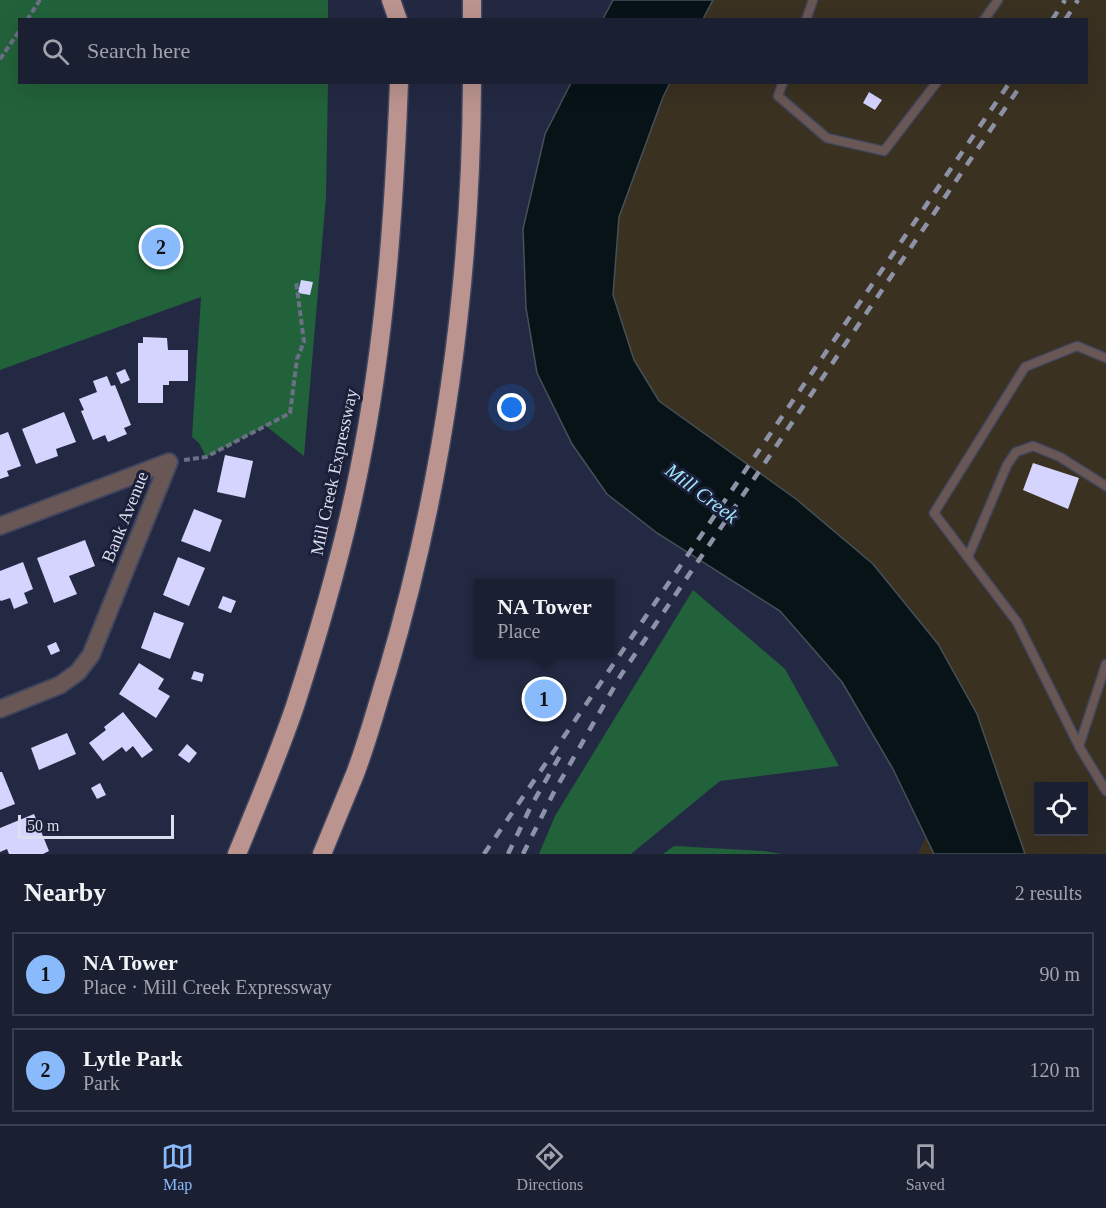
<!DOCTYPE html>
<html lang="en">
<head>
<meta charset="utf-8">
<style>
	body { margin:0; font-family:"Times New Roman",serif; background:#282c3e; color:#f1f3f6 }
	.controls { position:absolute; right:18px; bottom:18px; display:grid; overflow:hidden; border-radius:0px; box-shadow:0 6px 24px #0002 }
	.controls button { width:54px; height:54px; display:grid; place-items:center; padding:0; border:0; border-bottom:2px solid #393d4d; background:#1b1f32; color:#f1f3f6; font:30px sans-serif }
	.scale { position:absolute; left:18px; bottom:15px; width:156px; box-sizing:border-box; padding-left:6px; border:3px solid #dadeef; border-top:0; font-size:16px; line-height:21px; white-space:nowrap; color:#dadeef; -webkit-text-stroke:4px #1b1f38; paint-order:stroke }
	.you { position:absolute; left:512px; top:408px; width:21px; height:21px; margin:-15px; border:4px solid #fff; border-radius:50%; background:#1a73e8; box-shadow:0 0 0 9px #1a73e833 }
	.badge { display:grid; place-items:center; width:39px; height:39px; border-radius:50%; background:#89bafc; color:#111; font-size:20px; font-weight:700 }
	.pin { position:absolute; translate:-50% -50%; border:3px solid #fff; box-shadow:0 2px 6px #0006 }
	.popup { position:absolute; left:474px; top:579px; width:141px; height:78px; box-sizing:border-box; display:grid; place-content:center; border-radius:0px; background:#1b1f32; filter:drop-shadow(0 2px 4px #0005); font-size:20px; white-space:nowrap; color:#a0a2ac }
	.popup b { font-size:22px; color:#f1f3f6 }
	.popup::after { content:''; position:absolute; left:50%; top:100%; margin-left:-12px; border:12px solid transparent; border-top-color:#1b1f32 }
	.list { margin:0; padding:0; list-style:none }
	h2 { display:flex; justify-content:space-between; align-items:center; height:78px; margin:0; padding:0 24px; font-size:26px }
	h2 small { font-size:20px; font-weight:400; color:#a0a2ac }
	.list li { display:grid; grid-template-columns:39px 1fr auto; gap:18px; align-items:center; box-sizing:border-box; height:84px; margin:0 12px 12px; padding:0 12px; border:2px solid #393d4d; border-radius:0px }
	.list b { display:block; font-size:22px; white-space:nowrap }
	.list p { margin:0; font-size:20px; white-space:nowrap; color:#a0a2ac }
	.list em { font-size:20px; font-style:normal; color:#a0a2ac }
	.icon { flex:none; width:33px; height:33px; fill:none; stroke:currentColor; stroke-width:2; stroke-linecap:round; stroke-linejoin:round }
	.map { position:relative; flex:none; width:1106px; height:854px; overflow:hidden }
	.search { position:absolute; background:#1b1f32; box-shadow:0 6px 24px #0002; left:18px; right:18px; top:18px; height:66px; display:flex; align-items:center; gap:15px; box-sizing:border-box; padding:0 21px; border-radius:0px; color:#a0a2ac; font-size:22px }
	.sheet { height:270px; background:#1b1f32 }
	nav { display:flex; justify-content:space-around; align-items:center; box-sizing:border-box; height:84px; border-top:2px solid #393d4d; background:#1b1f32; font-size:16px; color:#a0a2ac }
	nav a { display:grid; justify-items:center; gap:3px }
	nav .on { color:#89bafc }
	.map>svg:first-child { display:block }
</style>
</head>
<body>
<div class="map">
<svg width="1106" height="854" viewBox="0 0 1106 854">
	<rect width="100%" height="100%" fill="#242943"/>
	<path fill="#3a3121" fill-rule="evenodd" d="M713,0H1106V854H918L977,713L938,644L873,564L796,499L659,401L634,360L613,295L619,217L663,97L670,83L1086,82V20L703,19ZM1038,786H1084V832H1038Z"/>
	<g fill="#22623a">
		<path d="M0,0H328V19L20,20V82L328,83L326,197L304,456L266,426L206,457L199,443L192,437L201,297L0,370Z"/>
		<path d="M693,590L785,669L839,766L720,781L631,854H539L555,816Z"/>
		<path d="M674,846L763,851L782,854H663Z"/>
	</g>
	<g fill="#071317" stroke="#465058" stroke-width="1.5">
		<path d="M613,0H713L703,19H603Z"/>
		<path d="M571,83H670L663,97L619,217L613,295L634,360L659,401L796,499L873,564L938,644L977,714L1025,854H934L893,769L842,682L780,611L657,533L607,494L572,444L537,373L526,308L523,229L545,134Z"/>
	</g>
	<g fill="#d4d4ff">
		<path d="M869,92L882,100L875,110L863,103Z"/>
		<path d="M301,280L313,282L310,295L298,293Z"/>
		<path d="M143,337L167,338L168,350H188V381H169V385H163V403H138V343H143Z"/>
		<path d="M125,369L130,380L121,384L116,373Z"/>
		<path d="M107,376L111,386L115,385L131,425L124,428L127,434L108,442L105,435L93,440L81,411L84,410L79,399L97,392L93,381Z"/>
		<path d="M64,412L76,442L56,449L58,456L36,464L22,429Z"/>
		<path d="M8,432L21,466L7,471L9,476L0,479V435Z"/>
		<path d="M225,455L253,461L245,498L217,492Z"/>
		<path d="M1033,463L1079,478L1068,509L1023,490Z"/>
		<path d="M194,509L222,520L210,552L181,541Z"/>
		<path d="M85,540L95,566L69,576L77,594L54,603L37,558Z"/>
		<path d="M178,557L205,568L189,606L163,595Z"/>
		<path d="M23,562L33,589L24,593L28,603L14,609L10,598L1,601L0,600V571Z"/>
		<path d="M223,596L236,601L231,613L218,608Z"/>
		<path d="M154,612L184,623L170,659L141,648Z"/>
		<path d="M56,642L60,651L51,655L47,646Z"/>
		<path d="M139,663L164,679L158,689L170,696L156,718L119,694Z"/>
		<path d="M194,671L204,674L202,682L191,679Z"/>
		<path d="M542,684L559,695L545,715L529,703Z"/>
		<path d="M123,712L153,750L142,758L133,746L126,752L122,747L103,761L89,743L106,730L104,727Z"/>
		<path d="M67,733L76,754L39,770L31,748Z"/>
		<path d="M187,744L197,753L189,763L178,755Z"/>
		<path d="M0,772H2L15,804L0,810Z"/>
		<path d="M100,783L106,795L97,799L91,788Z"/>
		<path d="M34,814L49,851L43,854H9L7,849L0,852V828Z"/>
	</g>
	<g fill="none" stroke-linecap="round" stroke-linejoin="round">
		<g stroke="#41465f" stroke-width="11">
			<g id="lane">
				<path d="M806,20L813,0"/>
				<path d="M984,20L998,0"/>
				<path d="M783,82L778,96L827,138L884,151L937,82"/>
				<path d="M1106,358L1077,346L1025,367L934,513L1017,622L1080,748L1106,791"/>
				<path d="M968,557L1007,465L1016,452L1033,446L1060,457L1106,486"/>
				<path d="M1079,746L1106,664"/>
			</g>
		</g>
		<g stroke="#41465f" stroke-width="20">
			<path id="street" d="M0,526L169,462L91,655L78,672L60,685L0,709"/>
		</g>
		<g stroke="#41465f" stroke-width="21">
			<g id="highway">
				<path d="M391,0L398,20"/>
				<path d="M472,20V0"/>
				<path d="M237,854C257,805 278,756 295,706C320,629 343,550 359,470C385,342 394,213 399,82"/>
				<path d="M322,854C333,827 344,801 355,774C368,740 377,705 388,670C444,480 471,281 472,82"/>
			</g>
		</g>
		<g stroke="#6b7086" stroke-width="4" stroke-dasharray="6 3" stroke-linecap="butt">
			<path d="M27,20L40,0"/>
			<path d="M0,59L20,30"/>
			<path d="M184,460L206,457L290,413L297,359L304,342L296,281"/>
		</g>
		<use href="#lane" stroke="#685755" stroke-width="8"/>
		<use href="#street" stroke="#685755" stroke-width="16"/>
		<use href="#highway" stroke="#bb948f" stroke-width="18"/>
		<g stroke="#8e92a7" stroke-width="4.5" stroke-dasharray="10 10" stroke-linecap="butt">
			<path d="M1052,20L1065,0"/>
			<path d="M1065,20L1078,0"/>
			<path d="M484,854L1010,82"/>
			<path d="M508,854L531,806L561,754"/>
			<path d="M523,854L554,792L621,675L1023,82"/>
		</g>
	</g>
	<g text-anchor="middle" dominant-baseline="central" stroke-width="6" stroke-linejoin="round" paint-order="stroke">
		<g font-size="18" fill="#dadeef" stroke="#1b1f38">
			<text transform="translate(334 472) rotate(-78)">Mill Creek Expressway</text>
			<text transform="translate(125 517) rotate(-68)">Bank Avenue</text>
		</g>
		<g font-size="20" font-style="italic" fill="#9fe6fb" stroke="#1b1f38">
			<text transform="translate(702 493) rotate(37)">Mill Creek</text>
		</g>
	</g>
</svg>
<div class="controls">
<button><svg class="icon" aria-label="locate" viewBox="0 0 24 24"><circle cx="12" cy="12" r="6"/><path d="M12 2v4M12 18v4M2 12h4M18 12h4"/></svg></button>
</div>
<div class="scale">50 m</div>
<div class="you"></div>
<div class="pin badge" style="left:544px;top:699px">1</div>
<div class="popup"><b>NA Tower</b>Place</div>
<div class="pin badge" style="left:161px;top:247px">2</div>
<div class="search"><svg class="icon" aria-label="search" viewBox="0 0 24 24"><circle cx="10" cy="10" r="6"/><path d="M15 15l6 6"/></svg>Search here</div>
</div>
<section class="sheet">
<h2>Nearby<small>2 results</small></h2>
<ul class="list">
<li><span class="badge">1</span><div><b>NA Tower</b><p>Place · Mill Creek Expressway</p></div><em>90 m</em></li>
<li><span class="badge">2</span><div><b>Lytle Park</b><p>Park</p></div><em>120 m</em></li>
</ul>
</section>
<nav>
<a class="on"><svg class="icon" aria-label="map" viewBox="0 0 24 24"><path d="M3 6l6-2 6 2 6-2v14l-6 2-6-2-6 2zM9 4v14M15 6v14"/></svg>Map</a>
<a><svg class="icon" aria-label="directions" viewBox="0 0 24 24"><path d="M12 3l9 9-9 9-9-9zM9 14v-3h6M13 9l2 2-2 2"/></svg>Directions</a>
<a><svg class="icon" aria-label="saved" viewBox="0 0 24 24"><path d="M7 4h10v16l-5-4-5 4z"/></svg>Saved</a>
</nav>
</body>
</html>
